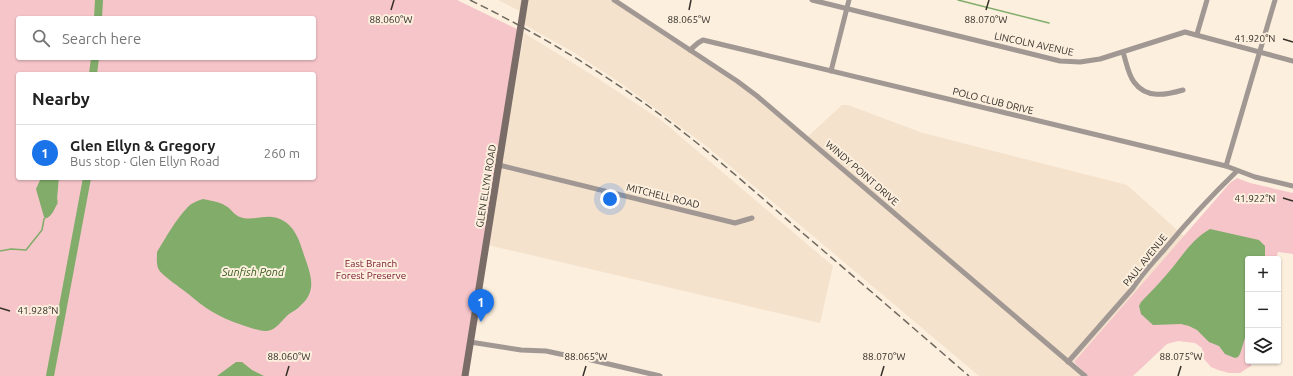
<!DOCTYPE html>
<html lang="en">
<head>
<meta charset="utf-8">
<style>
	body { margin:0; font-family:Ubuntu,sans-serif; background:#f2f2f2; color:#222 }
	.controls { position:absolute; right:12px; bottom:12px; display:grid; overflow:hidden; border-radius:4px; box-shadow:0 1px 3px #0004 }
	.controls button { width:36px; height:36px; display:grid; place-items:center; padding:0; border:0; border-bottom:1px solid #e0e0e0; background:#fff; color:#222; font:20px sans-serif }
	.you { position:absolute; left:610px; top:199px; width:14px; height:14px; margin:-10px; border:3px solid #fff; border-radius:50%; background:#1a73e8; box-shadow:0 0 0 6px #1a73e833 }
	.badge { display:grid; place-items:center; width:26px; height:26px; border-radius:50%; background:#1a73e8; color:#fff; font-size:13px; font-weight:700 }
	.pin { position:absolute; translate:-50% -33px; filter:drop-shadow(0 1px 2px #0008) }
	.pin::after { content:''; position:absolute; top:21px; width:14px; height:12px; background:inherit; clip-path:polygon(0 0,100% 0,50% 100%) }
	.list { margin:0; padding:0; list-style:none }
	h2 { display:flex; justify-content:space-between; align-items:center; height:52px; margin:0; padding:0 16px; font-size:17px }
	h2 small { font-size:13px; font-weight:400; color:#767676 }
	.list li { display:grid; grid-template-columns:26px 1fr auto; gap:12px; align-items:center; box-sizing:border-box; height:56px; padding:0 16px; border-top:1px solid #e0e0e0 }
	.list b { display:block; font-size:15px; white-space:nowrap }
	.list p { margin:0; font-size:13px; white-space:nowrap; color:#767676 }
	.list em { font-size:13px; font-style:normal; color:#767676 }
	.icon { flex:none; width:22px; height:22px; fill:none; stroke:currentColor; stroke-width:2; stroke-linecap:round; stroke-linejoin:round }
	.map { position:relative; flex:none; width:1293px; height:376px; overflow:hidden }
	.search { position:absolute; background:#fff; box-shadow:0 1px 3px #0004; left:16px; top:16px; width:300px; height:44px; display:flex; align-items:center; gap:10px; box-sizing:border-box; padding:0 14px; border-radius:4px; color:#767676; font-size:15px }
	.panel { position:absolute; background:#fff; box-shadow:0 1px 3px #0004; left:16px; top:72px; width:300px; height:108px; border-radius:4px }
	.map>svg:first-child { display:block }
</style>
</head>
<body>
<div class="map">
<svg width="1293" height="376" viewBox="0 0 1293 376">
	<rect width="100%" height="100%" fill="#fcefde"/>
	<g fill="#f4e2cc">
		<path d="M498,0H522L520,11Z"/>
		<path d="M527,0H610L735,82L805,139L842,105H848L923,133L1127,185L1184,236L1074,362L1071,367L1082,376H979L705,145L622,84L573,52L523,24Z"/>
		<path d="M524,33L597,78L661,120L833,266L820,323L488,245Z"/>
	</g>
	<g fill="#f5c5c9" fill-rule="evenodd">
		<path d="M0,0H457L519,30L463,376H0ZM18,18H314V58H18ZM18,74H314V178H18Z"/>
		<path d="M1237,178L1250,183L1293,193V254L1278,252L1276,259H1248V361H1252L1251,366L1240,373H1229L1218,370L1211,367L1204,359L1202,348L1195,343L1178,341L1167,344L1133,376H1088L1074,362L1230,183Z"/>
	</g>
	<g fill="#81ac6a">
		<path d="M41,178H59C57,190 59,212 47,218L44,217L36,189Z"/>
		<path d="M203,199C213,201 221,202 229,208C232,211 236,216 240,217C254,222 268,212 282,220C294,226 299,239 303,252C309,271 319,289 301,305C298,309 293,311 289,314C283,319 278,327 271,330C264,333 255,329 248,327C226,320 209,312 192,297C184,290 164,277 159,270C156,265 157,258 157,252C165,239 176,219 187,208C191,203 197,201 203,199Z"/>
		<path d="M1210,229L1259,240L1265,246V259H1248V328L1240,354L1238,357L1235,358L1225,354L1219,346L1209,342L1197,330L1189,326L1181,324L1153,325L1141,314L1139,306L1141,302C1152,291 1163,279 1173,267C1184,253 1194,238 1210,229Z"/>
		<path d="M236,362H242L252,370L264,376H217Z"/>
	</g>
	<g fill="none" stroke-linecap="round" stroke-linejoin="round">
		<g stroke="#81ac6a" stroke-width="1.5">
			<path d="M958,0L1049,23"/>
			<path d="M53,210L57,203L56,195"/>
			<path d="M0,251L11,249L26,250L42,230L44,219L46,217"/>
		</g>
		<g stroke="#81ac6a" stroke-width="8">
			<path d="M98,18L99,0"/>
			<path d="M93,74L95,58"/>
			<path d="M50,376L87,178"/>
		</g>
		<g stroke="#a19894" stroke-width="5">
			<path d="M614,0L737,81L757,96L1085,376"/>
			<path d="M812,0L1060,61L1080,62L1100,59L1185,32L1293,61"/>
			<path d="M1197,34L1207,0"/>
			<path d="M690,50L698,43L703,40L1226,166L1255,177L1293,186"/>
			<path d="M1123,52C1126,61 1128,74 1134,82C1146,99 1166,95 1183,90"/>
			<path d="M831,71L849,0"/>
			<path d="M499,165L735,223L752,218"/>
			<path d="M1226,166L1275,0"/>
			<path d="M470,342L521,350L546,351L560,354L587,359L660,376"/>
			<path d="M1068,362L1133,288C1142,274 1153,262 1164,250C1187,222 1211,196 1237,171"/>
		</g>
		<path stroke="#7a6d68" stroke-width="7" d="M465,376L525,0"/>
		<path stroke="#6f685e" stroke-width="1.5" stroke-dasharray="8 4" stroke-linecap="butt" d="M470,0C533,31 594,67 651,108C700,143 746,184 792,224C851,274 910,325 969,376"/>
	</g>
	<path fill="none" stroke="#342f28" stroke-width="1.5" d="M391,10L394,0M689,10L691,0M986,10L989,0M1283,39L1293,42M1283,198L1293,201M0,308L10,311M286,376L289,366M583,376L586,366M881,376L884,366M1178,376L1181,366"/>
	<g text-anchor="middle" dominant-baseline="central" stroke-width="4" stroke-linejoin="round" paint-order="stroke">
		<g font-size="10" fill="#342f28" stroke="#fcefde">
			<text transform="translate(1034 44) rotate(12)">LINCOLN AVENUE</text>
			<text transform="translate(993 101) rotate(14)">POLO CLUB DRIVE</text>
			<text transform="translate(862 173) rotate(41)">WINDY POINT DRIVE</text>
			<text transform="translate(486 186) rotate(-81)">GLEN ELLYN ROAD</text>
			<text transform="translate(663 196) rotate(14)">MITCHELL ROAD</text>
			<text transform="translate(1145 260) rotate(-51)">PAUL AVENUE</text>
		</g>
		<g font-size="10" fill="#76122d" stroke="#fcefde">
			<text x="371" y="263">East Branch<tspan x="371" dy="12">Forest Preserve</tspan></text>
		</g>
		<g font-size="11" font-style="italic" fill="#325a17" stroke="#fcefde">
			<text x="253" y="272">Sunfish Pond</text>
		</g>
	</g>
	<g font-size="10" text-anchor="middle" fill="#342f28" stroke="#fcefde" stroke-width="4" stroke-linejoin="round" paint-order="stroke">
		<text x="391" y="23">88.060°W</text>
		<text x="689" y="23">88.065°W</text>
		<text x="986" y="23">88.070°W</text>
		<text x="1255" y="42">41.920°N</text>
		<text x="1255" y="202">41.922°N</text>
		<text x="38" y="314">41.928°N</text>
		<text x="289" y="360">88.060°W</text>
		<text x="586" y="360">88.065°W</text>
		<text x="884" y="360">88.070°W</text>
		<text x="1181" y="360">88.075°W</text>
	</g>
</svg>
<div class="controls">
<button>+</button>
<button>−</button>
<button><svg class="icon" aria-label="layers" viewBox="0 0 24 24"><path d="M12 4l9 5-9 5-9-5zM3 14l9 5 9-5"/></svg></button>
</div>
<div class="you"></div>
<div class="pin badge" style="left:481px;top:322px">1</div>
<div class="search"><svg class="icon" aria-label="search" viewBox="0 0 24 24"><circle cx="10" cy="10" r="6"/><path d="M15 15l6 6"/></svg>Search here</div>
<section class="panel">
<h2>Nearby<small></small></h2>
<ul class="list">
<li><span class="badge">1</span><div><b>Glen Ellyn &amp; Gregory</b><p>Bus stop · Glen Ellyn Road</p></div><em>260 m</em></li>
</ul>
</section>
</div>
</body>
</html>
